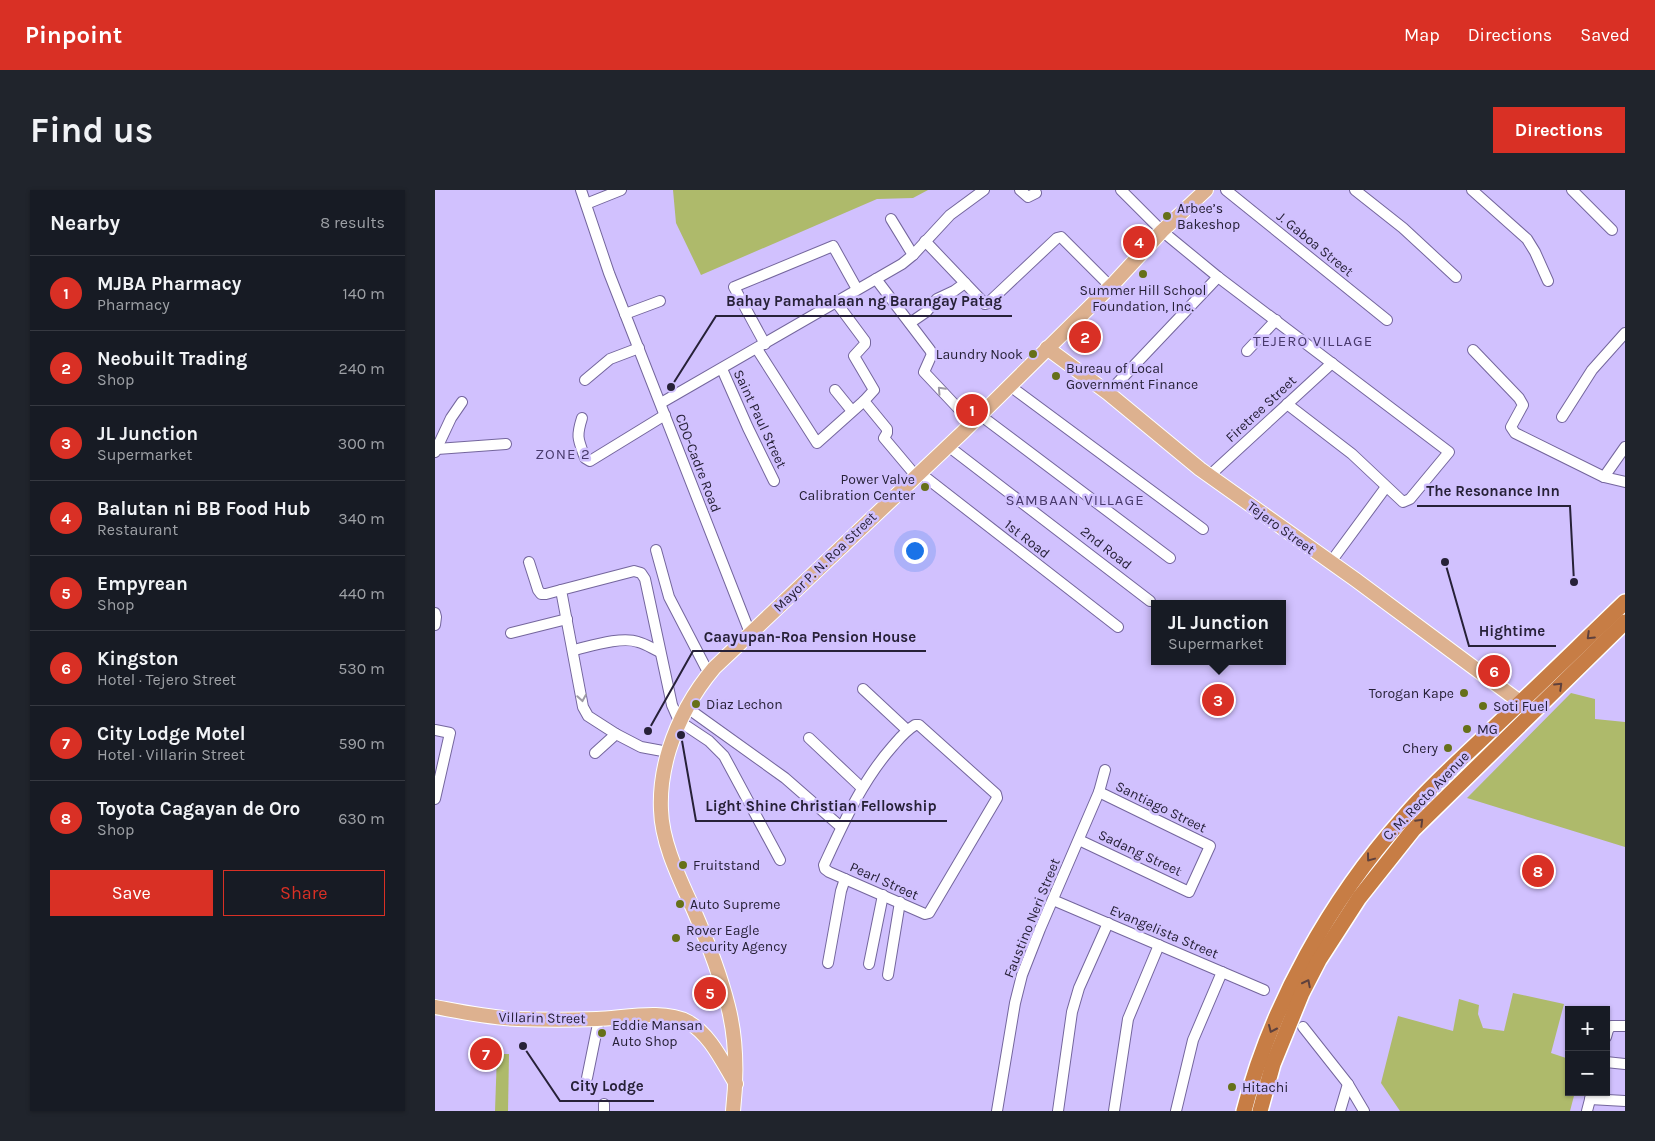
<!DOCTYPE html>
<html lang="en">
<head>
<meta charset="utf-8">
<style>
	body { margin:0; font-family:Karla,sans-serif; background:#20242c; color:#f1f3f6 }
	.controls { position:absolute; right:15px; bottom:15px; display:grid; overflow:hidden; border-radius:0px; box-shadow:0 1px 4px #0004 }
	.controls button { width:45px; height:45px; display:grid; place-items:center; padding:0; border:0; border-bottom:1px solid #363941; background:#171b24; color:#f1f3f6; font:25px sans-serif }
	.you { position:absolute; left:479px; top:360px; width:18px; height:18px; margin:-12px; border:4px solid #fff; border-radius:50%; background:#1a73e8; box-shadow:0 0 0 8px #1a73e833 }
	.badge { display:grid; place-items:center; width:32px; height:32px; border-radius:50%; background:#d93025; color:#fff; font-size:16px; font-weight:700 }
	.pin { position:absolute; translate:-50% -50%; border:2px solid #fff; box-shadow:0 1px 5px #0006 }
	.popup { position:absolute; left:716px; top:410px; width:135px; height:65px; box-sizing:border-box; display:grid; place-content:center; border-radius:0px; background:#171b24; filter:drop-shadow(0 1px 4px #0005); font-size:16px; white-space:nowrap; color:#9ea1a6 }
	.popup b { font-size:19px; color:#f1f3f6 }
	.popup::after { content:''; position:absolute; left:50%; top:100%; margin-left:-10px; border:10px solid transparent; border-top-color:#171b24 }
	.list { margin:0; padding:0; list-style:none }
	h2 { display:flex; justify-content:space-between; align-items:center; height:65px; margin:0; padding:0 20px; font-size:21px }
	h2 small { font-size:16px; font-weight:400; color:#9ea1a6 }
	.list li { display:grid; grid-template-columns:32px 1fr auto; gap:15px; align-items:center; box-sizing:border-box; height:75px; padding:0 20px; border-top:1px solid #363941 }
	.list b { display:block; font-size:19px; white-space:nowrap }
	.list p { margin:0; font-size:16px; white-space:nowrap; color:#9ea1a6 }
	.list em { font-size:16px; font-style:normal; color:#9ea1a6 }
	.actions { display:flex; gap:10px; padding:15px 20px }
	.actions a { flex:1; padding:11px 0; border:1px solid #d93025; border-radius:0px; text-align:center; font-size:18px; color:#d93025 }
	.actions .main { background:#d93025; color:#fff }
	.map { position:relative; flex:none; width:1190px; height:921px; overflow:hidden; border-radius:0px }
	header { display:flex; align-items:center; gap:30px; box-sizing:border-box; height:70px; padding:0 25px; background:#d93025; color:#fff }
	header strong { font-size:24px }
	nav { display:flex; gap:28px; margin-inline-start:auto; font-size:18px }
	.intro { display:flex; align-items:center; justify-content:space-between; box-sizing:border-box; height:120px; padding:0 30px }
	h1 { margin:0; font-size:35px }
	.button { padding:12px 22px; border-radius:0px; background:#d93025; color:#fff; font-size:18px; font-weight:700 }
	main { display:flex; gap:30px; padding:0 30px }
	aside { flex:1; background:#171b24; border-radius:0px; box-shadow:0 1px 4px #0004 }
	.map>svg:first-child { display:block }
</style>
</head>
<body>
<header>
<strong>Pinpoint</strong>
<nav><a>Map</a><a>Directions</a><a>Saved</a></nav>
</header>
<div class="intro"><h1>Find us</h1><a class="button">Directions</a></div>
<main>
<aside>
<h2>Nearby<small>8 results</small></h2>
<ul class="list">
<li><span class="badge">1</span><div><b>MJBA Pharmacy</b><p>Pharmacy</p></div><em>140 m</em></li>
<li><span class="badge">2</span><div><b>Neobuilt Trading</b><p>Shop</p></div><em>240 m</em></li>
<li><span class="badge">3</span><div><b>JL Junction</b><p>Supermarket</p></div><em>300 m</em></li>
<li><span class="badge">4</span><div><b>Balutan ni BB Food Hub</b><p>Restaurant</p></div><em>340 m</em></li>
<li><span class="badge">5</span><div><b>Empyrean</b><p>Shop</p></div><em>440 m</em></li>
<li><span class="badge">6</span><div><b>Kingston</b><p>Hotel · Tejero Street</p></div><em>530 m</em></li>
<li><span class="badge">7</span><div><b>City Lodge Motel</b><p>Hotel · Villarin Street</p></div><em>590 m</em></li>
<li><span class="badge">8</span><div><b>Toyota Cagayan de Oro</b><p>Shop</p></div><em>630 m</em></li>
</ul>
<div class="actions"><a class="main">Save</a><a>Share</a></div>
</aside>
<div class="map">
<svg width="1190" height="921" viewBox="0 0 1190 921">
	<rect width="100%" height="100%" fill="#d1c1fe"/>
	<g fill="#aeba6b">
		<path d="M238,0H493L478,8L442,9L266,85L241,33Z"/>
		<path d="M1136,503L1160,509V529L1190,532V657L1032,608Z"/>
		<path d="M1078,803L1129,814L1116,863L1134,869V902H1140L1135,921H965L946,893L963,826L1018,841L1024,809L1044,815L1043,824L1048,838L1069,841Z"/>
		<path d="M62,864H74L73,921H60Z"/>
	</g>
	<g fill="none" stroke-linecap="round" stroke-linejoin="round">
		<g stroke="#74669d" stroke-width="12">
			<g id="minor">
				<path d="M146,0L174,83L315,443"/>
				<path d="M585,0L593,7L601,3"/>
				<path d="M686,0L727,41L783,87L1014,262L975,309L968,312L917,264L852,214"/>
				<path d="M791,0L952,130"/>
				<path d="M920,0L968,38L1021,87"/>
				<path d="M1037,0L1092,49L1100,62L1113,91"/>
				<path d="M1137,0L1177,40"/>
				<path d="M151,14L186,0"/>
				<path d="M456,29L478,65"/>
				<path d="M490,51L550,114L553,113L622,48L626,47L675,96"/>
				<path d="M441,89L495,160L497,164L489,182L537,233"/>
				<path d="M401,112L430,151V154L419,166L439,200L429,211L452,239V243L449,248L481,286"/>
				<path d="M190,124L225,111"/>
				<path d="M475,133L491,122L502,109L519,101L530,93"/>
				<path d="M330,154L299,97L398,56L422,99"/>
				<path d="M322,159L382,253L429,211"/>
				<path d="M1038,160L1084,208L1088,215L1076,237L1080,243L1169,287L1190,292"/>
				<path d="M812,161L841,130"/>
				<path d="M287,179L313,238L339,291"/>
				<path d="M150,190L175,169L204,158"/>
				<path d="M575,196L768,339"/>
				<path d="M400,200L417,221"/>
				<path d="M673,203L783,87"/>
				<path d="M226,213L467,74L478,65L515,25L549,0"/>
				<path d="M545,225L735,368"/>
				<path d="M1127,227L1157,180L1190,143"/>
				<path d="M147,228C141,247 143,249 150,268L155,271L230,225"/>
				<path d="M513,256L715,411"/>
				<path d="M2,259L71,254"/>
				<path d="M0,262L16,228L27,212"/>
				<path d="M485,283L683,437"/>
				<path d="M774,286L897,173"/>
				<path d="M1169,287L1190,257"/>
				<path d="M221,360L234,407L274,484"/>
				<path d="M94,372L103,400L106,404H111L126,400"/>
				<path d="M895,373L951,297"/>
				<path d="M0,423L1,427L0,435"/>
				<path d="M76,443L132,429"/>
				<path d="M139,460C156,456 187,446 203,452C211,454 218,459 225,462"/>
				<path d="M428,499L472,540"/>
				<path d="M251,517L350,588L406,637"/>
				<path d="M480,535H484L561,604L562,608L494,723L490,724L394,682L390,679L389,675C408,634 427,591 457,557C464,549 470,541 480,535Z"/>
				<path d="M0,540L15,543L0,609"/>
				<path d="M374,548L427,598"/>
				<path d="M233,562L206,557L181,544L153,526L148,517L126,400L199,381L206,383L210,389L237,515L244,531L274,551L289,566L345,670"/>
				<path d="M160,563L181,544"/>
				<path d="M644,650L754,702L775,656L664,602"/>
				<path d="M618,710L829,800"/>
				<path d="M393,773L406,701L410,689"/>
				<path d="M434,774L448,705"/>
				<path d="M453,785L465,712"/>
				<path d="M868,837L913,894L929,921"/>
				<path d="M1171,847L1173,840L1176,836H1190"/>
				<path d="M1171,872L1190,874"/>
				<path d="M152,888L164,829"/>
				<path d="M1155,909L1190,911"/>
				<path d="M169,921V914"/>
				<path d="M562,921L580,813L587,785L605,739L664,602L670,580"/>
				<path d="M623,921L637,822L644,798L673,733"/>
				<path d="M679,921L693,829L724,755"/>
				<path d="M741,921L758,850L787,782"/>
				<path d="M905,921L913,894"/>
				<path d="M1152,921L1157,902"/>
			</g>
		</g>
		<g stroke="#fff" stroke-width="16">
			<g id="major">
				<path d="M612,158L673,203L765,279L921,390L1085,512"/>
				<path d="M0,817C27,822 55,828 83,829C109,830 136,830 162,829C189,828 229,819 253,832C275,844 288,873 301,894"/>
				<path d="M298,921C302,885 302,851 293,816C285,784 273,753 260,723C246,691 227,655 226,620C225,599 228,580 234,560C244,528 258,503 279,478L528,242L680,92L727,41L771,0"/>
			</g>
		</g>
		<g stroke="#fff" stroke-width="18">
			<g id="highway">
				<path d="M809,921C836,815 896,709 968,628C992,599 1021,574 1048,548C1096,503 1143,457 1190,412"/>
				<path d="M825,921L838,874L867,803L884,770L924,708L978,640L1190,432"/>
			</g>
		</g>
		<use href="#minor" stroke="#fff" stroke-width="10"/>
		<use href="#major" stroke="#ddb18f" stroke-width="14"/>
		<use href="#highway" stroke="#c77d45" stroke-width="15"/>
	</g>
	<defs><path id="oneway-chevron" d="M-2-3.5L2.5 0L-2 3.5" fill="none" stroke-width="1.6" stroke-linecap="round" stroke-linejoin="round" transform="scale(1.25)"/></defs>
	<g stroke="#9e9ba5">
		<use href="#oneway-chevron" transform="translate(506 200) rotate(-133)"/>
		<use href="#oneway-chevron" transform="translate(147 508) rotate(81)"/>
	</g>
	<g stroke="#5f413d">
		<use href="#oneway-chevron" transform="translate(1155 446) rotate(136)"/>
		<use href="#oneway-chevron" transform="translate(1124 496) rotate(-44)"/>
		<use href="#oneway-chevron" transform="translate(985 632) rotate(-45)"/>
		<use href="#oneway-chevron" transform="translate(935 668) rotate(127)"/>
		<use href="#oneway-chevron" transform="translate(872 793) rotate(-63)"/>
		<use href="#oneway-chevron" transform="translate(837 839) rotate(114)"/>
	</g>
	<g fill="#667019" stroke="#d1c1fe" stroke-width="2">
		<circle cx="732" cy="26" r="5"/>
		<circle cx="708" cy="84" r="5"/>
		<circle cx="598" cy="164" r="5"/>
		<circle cx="621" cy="186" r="5"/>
		<circle cx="490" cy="297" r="5"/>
		<circle cx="1029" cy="503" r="5"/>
		<circle cx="261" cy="514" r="5"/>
		<circle cx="1048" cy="516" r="5"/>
		<circle cx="1032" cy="539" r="5"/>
		<circle cx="1013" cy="558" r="5"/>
		<circle cx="248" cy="675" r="5"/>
		<circle cx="245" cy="714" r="5"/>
		<circle cx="241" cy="748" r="5"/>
		<circle cx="167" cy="843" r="5"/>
		<circle cx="797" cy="897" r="5"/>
	</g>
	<g text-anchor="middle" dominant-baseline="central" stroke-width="5" stroke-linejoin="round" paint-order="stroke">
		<g font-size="14" fill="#272138" stroke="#d1c1fe" text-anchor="start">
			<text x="742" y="18">Arbee’s<tspan x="742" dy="16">Bakeshop</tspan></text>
			<text x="708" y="100" text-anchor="middle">Summer Hill School<tspan x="708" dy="16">Foundation, Inc.</tspan></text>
			<text x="588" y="164" text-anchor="end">Laundry Nook</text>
			<text x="631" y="178">Bureau of Local<tspan x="631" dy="16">Government Finance</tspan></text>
			<text x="480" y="289" text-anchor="end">Power Valve<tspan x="480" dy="16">Calibration Center</tspan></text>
			<text x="1019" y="503" text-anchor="end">Torogan Kape</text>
			<text x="271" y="514">Diaz Lechon</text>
			<text x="1058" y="516">Soti Fuel</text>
			<text x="1042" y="539">MG</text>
			<text x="1003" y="558" text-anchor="end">Chery</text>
			<text x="258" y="675">Fruitstand</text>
			<text x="255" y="714">Auto Supreme</text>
			<text x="251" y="740">Rover Eagle<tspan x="251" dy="16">Security Agency</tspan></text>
			<text x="177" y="835">Eddie Mansan<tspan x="177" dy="16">Auto Shop</tspan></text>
			<text x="807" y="897">Hitachi</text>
		</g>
		<g font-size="14" fill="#272138" stroke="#d1c1fe">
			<text transform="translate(880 54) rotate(39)">J. Gaboa Street</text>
			<text transform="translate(826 219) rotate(-43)">Firetree Street</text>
			<text transform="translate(325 229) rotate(65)">Saint Paul Street</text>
			<text transform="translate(263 273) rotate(69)">CDO-Cadre Road</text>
			<text transform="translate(846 338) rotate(36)">Tejero Street</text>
			<text transform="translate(592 349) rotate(38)">1st Road</text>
			<text transform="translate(671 358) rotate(38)">2nd Road</text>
			<text transform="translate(390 372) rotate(-44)">Mayor P. N. Roa Street</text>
			<text transform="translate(991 606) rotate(-46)">C. M. Recto Avenue</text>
			<text transform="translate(726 617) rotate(26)">Santiago Street</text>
			<text transform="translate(705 663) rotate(25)">Sadang Street</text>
			<text transform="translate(449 691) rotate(24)">Pearl Street</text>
			<text transform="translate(597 728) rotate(-68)">Faustino Neri Street</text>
			<text transform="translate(729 742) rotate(23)">Evangelista Street</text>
			<text transform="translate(107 828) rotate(1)">Villarin Street</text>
		</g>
		<g font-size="15" letter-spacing="1" fill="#48396c" stroke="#d1c1fe">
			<text x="878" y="151">TEJERO VILLAGE</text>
			<text x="128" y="264">ZONE 2</text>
			<text x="640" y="310">SAMBAAN VILLAGE</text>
		</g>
	</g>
	<path fill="none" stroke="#272138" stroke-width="2" d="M236 197L281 126H577M1139 392L1135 316H982M1010 372L1034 456H1121M213 541L258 461H491M246 545L261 631H512M88 856L125 911H219"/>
	<g fill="#272138" stroke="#d1c1fe" stroke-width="2">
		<circle cx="236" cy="197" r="5"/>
		<circle cx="1139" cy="392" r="5"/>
		<circle cx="1010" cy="372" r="5"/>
		<circle cx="213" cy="541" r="5"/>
		<circle cx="246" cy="545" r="5"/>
		<circle cx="88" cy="856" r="5"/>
	</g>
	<g font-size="15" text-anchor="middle" font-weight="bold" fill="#272138" stroke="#d1c1fe" stroke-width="5" stroke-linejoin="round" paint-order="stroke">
		<text x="429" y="116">Bahay Pamahalaan ng Barangay Patag</text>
		<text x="1058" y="306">The Resonance Inn</text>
		<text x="1077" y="446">Hightime</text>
		<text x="375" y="452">Caayupan-Roa Pension House</text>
		<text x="386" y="621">Light Shine Christian Fellowship</text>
		<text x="172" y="901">City Lodge</text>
	</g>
</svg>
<div class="controls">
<button>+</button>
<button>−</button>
</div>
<div class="you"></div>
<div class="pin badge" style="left:537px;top:220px">1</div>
<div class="pin badge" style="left:650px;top:147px">2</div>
<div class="pin badge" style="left:783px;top:510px">3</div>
<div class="popup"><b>JL Junction</b>Supermarket</div>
<div class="pin badge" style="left:704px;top:52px">4</div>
<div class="pin badge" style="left:275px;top:803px">5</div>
<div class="pin badge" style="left:1059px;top:481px">6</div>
<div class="pin badge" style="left:51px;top:864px">7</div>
<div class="pin badge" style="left:1103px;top:681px">8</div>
</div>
</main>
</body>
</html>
